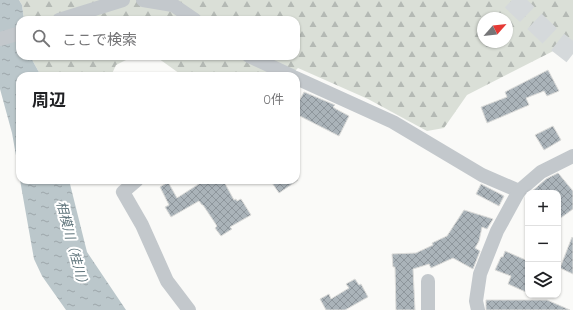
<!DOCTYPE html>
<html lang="ja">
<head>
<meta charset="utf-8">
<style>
	body { margin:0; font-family:Quicksand,"Noto Sans JP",sans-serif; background:#f2f2f2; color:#202124 }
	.controls { position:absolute; right:12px; bottom:12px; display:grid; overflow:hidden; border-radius:8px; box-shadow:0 1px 3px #0004 }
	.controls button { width:36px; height:36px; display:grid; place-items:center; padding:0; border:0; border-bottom:1px solid #e0e0e0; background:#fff; color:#202124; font:20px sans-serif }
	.compass { position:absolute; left:477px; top:12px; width:36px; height:36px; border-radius:50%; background:#fff; box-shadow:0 1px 3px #0004; rotate:63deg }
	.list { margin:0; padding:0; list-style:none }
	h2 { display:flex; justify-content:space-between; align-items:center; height:52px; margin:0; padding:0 16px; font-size:17px }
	h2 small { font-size:13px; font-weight:400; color:#757577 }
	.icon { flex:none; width:22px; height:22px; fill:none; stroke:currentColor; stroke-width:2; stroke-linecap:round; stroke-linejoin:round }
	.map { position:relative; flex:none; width:573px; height:310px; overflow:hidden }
	.search { position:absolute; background:#fff; box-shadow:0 1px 3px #0004; left:16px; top:16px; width:284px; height:44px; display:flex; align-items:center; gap:10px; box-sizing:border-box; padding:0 14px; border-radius:12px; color:#757577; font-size:15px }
	.panel { position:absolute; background:#fff; box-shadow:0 1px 3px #0004; left:16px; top:72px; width:284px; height:112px; border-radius:12px }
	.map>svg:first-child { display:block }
</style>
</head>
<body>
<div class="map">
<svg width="573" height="310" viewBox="0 0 573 310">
	<defs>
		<pattern id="forest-firs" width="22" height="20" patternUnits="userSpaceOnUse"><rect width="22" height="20" fill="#dadfd7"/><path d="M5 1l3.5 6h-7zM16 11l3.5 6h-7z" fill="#b4b9b4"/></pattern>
		<pattern id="water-ripples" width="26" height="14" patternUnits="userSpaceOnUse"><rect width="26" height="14" fill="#bbc7cb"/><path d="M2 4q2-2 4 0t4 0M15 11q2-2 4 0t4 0" fill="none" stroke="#9ca6aa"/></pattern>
		<pattern id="building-cross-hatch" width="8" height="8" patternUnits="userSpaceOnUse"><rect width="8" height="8" fill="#aab3b9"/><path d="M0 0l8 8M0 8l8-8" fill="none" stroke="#8e969c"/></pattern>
	</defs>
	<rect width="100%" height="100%" fill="#fafaf8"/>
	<g fill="url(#forest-firs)" fill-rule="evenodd">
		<path d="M19,0H573V41L467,95L444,128L427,131L368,99L298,68L290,76H183L155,56H296V20H24L22,5ZM483,18H507V42H483Z"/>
		<path d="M30,56H134L116,65L111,76H41Z"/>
	</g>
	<g fill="url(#water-ripples)">
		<path d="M0,0H19L22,5L24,20H20V56H30L41,76H20V178L12,133L0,89Z"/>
		<path d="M20,180H69L87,252L126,310H66L42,276L34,259Z"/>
	</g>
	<g fill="url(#building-cross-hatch)" stroke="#dcdcda">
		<path d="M548,70L559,91L547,96L544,91L526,98L529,105L487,123L481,107L507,97L505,92Z"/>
		<path d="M304,92L335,105L333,107L336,109L349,116L339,136L296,114V107Z"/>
		<path d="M553,126L561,140L544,150L535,135Z"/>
		<path d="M558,173L573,191V209L558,220V193H530L546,179Z"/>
		<path d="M205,180H223L234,200L236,199L237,201L241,199L251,215L230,227L232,229L221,236L215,228L217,226L203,205H202L199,201L171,217L165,207L169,205L160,187L168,182L177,198Z"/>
		<path d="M270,180H298L279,193Z"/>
		<path d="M481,184L504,196L499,206L476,194Z"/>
		<path d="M464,210L493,219L487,229L482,227L479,241L475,248L480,251L473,269L453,258L431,268L429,264L413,269L415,310H396L395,267H393L392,254L416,253L433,245L432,243L447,236Z"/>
		<path d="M572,237L573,238V274L560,268Z"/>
		<path d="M505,251L528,261V293L508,284L511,276L495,270L501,257H503Z"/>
		<path d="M355,279L359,285L361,284L368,297L345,310H326L320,299L329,294L331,299L349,288L346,284Z"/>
		<path d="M486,300H547L570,310H486Z"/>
	</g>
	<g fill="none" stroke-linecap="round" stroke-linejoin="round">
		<path stroke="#d5d9db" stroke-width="21" stroke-dasharray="21 10" stroke-linecap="butt" d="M512,0L550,36L573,54"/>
		<g stroke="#c3c8cc" stroke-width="14">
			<path d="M143,0L173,5L195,20"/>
			<path d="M59,20L123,0"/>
			<path d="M0,39L20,33"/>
			<path d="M249,56L292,76"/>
			<path d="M296,78L393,122L482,175L519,191"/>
			<path d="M137,180L123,192L142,225L167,281L189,310"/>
			<path d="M428,310V281"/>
			<path d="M478,310L476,301L480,274L497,231L519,191L541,172L573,156"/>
		</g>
	</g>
	<g text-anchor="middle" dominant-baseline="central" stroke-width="4" stroke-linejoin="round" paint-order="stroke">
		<g font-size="13" font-style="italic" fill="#60757c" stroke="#fff">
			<text transform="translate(73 245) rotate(75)">相模川（桂川）</text>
		</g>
	</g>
</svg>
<div class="controls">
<button>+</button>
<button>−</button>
<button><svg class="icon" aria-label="layers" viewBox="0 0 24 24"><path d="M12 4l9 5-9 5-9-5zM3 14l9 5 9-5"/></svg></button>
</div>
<svg class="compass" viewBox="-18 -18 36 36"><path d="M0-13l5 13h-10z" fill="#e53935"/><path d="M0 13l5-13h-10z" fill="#757577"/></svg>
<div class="search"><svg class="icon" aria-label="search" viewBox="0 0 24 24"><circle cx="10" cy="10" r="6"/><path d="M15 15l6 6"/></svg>ここで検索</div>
<section class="panel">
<h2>周辺<small>0件</small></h2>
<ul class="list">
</ul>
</section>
</div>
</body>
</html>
